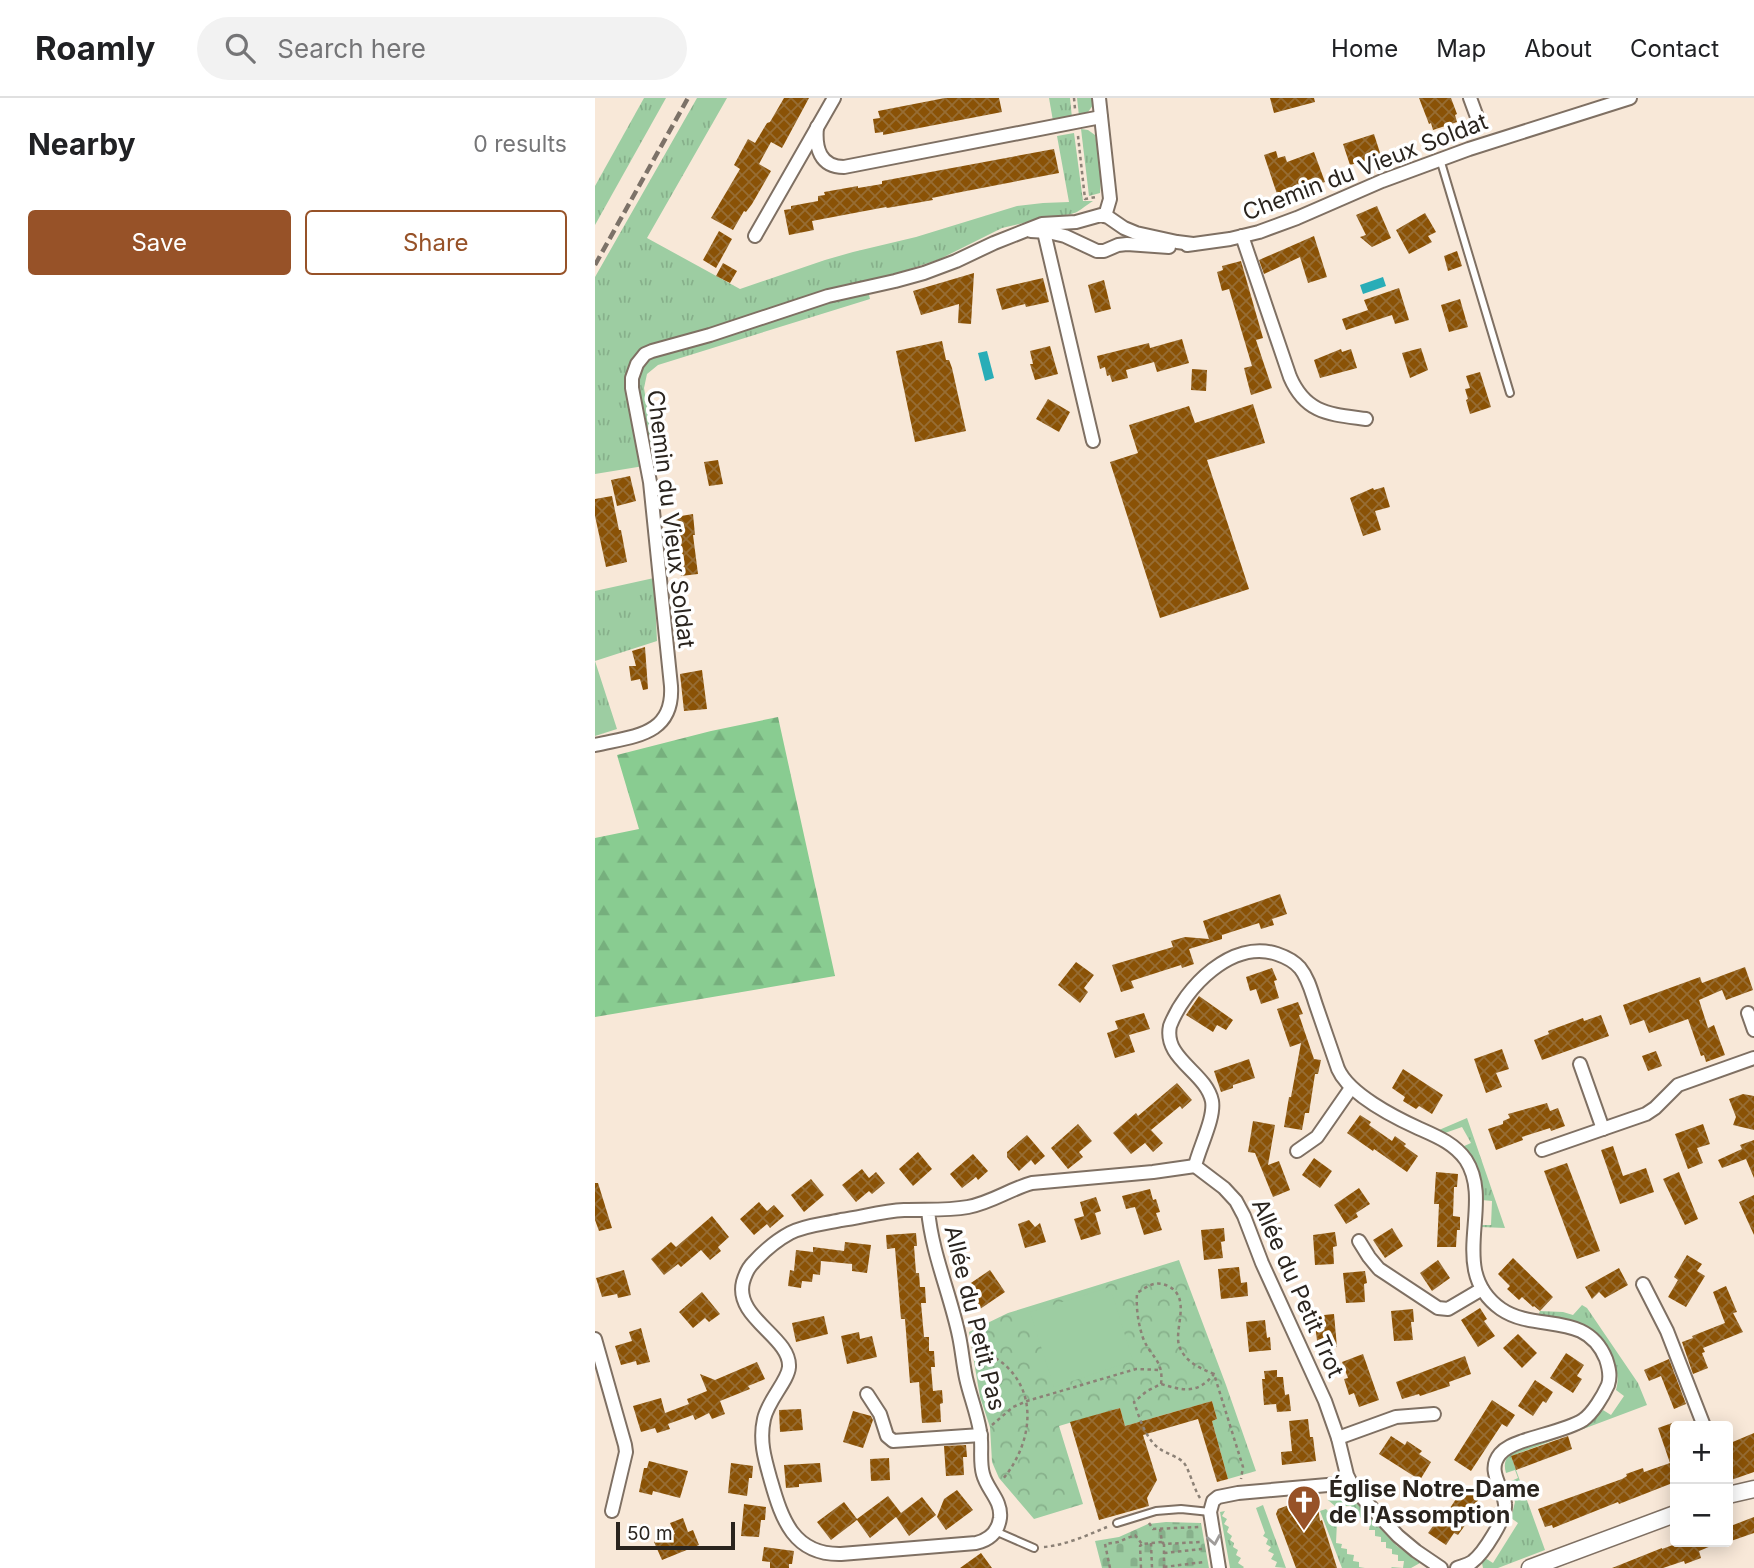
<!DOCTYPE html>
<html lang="en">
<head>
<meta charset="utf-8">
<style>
	body { margin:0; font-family:Inter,sans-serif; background:#f2f2f2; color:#202124 }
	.controls { position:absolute; right:21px; bottom:21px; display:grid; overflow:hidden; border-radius:7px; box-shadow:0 4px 18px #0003 }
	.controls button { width:63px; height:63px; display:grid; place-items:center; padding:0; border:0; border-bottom:2px solid #e0e0e0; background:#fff; color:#202124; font:35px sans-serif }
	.scale { position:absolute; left:21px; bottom:18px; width:119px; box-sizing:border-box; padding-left:7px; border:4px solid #2a241e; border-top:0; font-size:19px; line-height:24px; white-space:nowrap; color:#2a241e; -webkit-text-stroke:5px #fff; paint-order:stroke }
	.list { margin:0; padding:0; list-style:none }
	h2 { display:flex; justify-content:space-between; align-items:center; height:91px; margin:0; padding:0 28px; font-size:30px }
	h2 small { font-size:23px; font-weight:400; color:#757577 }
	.actions { display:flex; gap:14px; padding:21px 28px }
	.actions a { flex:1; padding:16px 0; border:2px solid #975228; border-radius:7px; text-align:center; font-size:24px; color:#975228 }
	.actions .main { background:#975228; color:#fff }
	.icon { flex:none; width:38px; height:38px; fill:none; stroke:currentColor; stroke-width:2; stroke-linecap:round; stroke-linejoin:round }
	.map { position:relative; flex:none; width:1159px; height:1470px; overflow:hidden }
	header { display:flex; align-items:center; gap:42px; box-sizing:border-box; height:98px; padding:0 35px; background:#fff; border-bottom:2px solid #e0e0e0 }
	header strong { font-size:33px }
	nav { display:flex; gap:38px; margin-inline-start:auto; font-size:24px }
	.search { width:490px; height:63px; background:#f2f2f2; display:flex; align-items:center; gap:18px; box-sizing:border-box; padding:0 24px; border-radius:38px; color:#757577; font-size:26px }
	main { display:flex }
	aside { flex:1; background:#fff }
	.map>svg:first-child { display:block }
</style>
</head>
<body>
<header>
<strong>Roamly</strong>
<div class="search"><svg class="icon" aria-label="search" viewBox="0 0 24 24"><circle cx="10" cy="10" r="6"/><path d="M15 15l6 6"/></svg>Search here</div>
<nav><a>Home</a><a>Map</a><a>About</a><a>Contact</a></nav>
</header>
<main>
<aside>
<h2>Nearby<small>0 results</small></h2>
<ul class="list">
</ul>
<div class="actions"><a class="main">Save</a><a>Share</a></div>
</aside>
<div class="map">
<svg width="1159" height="1470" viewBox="0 0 1159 1470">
	<defs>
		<pattern id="grass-tufts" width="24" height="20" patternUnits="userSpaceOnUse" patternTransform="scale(1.75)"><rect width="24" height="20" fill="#9dcda2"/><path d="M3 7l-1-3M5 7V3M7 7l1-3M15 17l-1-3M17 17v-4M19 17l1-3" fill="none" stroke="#87b08b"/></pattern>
		<pattern id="forest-firs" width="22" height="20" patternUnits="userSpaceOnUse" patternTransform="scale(1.75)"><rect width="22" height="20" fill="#89cc91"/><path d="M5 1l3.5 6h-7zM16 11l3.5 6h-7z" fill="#76af7d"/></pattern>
		<pattern id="cemetery-stones" width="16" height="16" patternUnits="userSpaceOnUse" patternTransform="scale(1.75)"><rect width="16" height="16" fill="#9dcda2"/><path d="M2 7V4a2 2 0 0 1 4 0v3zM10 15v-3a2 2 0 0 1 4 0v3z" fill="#87b08b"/></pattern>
		<pattern id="park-crowns" width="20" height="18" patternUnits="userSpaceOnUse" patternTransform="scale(1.75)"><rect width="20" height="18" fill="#9dcda2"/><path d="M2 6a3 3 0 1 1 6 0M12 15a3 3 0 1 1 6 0" fill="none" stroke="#87b08b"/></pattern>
		<pattern id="building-cross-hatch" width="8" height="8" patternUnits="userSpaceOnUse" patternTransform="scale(1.75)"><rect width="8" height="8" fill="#8a5206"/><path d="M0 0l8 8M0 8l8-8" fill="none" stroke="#976d34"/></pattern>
	</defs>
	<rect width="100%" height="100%" fill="#f8e8d8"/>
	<g fill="url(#grass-tufts)">
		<path d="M49,0H71L0,127V88Z"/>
		<path d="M102,0H132L52,140L145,191L230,162L258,154L321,139L422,108L448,105L474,104L462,38L479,35L488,103H498C485,111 483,117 466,117L465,120L441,122L407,130L345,161L309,173L271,184L275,201L63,267L52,276L49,290L61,366L0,376V179Z"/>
		<path d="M454,0H475L477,20L458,23Z"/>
		<path d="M482,0H497L498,7L491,17L484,18Z"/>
		<path d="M486,31L493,32L500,37C505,56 507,75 505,95L494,98Z"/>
		<path d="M59,480L62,543L0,563L22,631L0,638V493Z"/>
		<path d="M872,1020L910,1130L886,1129V1127H896L897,1103L887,1102C886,1077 882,1069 867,1049L876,1045L867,1029L850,1035L844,1032Z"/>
		<path d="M987,1207L992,1210L1043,1285L1052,1307L916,1358L950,1452L903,1470H888L887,1465L890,1460L898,1465L923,1425L916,1420L920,1404L914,1384L923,1380L920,1372L911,1375C909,1368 909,1362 915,1356L992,1327L1008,1312L1016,1317L1029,1298L1021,1292C1029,1265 1005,1235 982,1225C970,1220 956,1218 943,1218L945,1213L968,1214L978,1217Z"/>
		<path d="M739,1392H747L752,1395L802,1448L825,1465L816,1470H797L796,1469L808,1470L809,1463H803V1457L797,1456V1451L791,1450V1444H786V1439L780,1438V1432H774L775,1426L768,1425V1420L763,1419L762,1413H757L756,1408H740L733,1402L735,1394Z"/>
		<path d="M668,1407L691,1470L680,1469L682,1464L676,1461L679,1456L673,1453L676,1449L671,1446L673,1441L668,1438L670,1435L661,1410Z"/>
		<path d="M731,1411L742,1424L741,1445L747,1446L746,1450L752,1451V1456L759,1457L758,1463L764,1464V1469L770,1470H747L725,1413Z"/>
		<path d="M630,1413L627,1418L632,1421L629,1426L634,1429L632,1434L637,1438L635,1442L639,1445L638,1449L643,1452L641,1457L646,1460L643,1465L649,1469L648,1470H635L625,1414Z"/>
	</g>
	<path fill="url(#forest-firs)" d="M183,619L240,878L0,919V740L44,731L22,657L116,633Z"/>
	<path fill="url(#cemetery-stones)" d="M571,1424L606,1425L614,1470H507L500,1443L524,1439L553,1426Z"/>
	<path fill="url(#park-crowns)" d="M584,1162L631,1287L661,1373L633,1381L617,1323L622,1321L617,1303L530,1328L525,1310L464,1328L488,1406L439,1421L404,1380L397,1364L395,1329L385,1299L374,1234L413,1215Z"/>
	<path fill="#9dcda2" d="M515,1189L538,1263L459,1289L435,1214Z"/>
	<g fill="#29adb7">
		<path d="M788,179L791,188L768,196L765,187Z"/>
		<path d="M392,253L399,280L390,283L383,255Z"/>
	</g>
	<g fill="url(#building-cross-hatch)">
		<path d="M189,0H214L187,50L176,44L164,66L176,73L157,106L151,114L149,113L138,132L116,120L145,71L139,67L153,41L160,45L172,25L175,24Z"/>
		<path d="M350,0H404L407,14L288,37V34L280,35L278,21L285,20L283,13Z"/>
		<path d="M675,0H719L720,4L679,15Z"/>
		<path d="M824,0H856L862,16L860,17L862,24L838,32L836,25L834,26Z"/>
		<path d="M779,36L786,58L755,67L748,46Z"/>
		<path d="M459,51L464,75L361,95L337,100L338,102L292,110L291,109L217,123L219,132L194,137L189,112L196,111V108L223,103V98L230,97L229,94L263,88V90L287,86V83Z"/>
		<path d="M681,53L683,60L690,58L692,64L719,54L730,84L683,99L669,57Z"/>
		<path d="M782,108L796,140L777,149L765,139L771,137L761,117Z"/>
		<path d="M830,115L841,134L833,138L837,144L814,156L801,132Z"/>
		<path d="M124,133L137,141L121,170L108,162Z"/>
		<path d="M719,138L732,179L713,185L705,159L669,176L664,162Z"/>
		<path d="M862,153L867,168L853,173L849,158Z"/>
		<path d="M646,163L668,240L661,242L677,290L656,297L649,270L657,268L634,191L627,193L622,174L628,172L627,168Z"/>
		<path d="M128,165L142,173L135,185L121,178Z"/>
		<path d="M379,175L376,226L363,225L364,206L326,217L318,193Z"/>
		<path d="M448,180L454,204L431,209L430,206L407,212L401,191Z"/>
		<path d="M509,182L516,211L500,215L493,187Z"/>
		<path d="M804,190L814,222L800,226L797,217L751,232L747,221L773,212L769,202Z"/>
		<path d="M865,201L873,229L854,234L846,207Z"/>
		<path d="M587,241L594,265L562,274L559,264L531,272L533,280L517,284L515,277L512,278L510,269L505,271L502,258L554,245L555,250Z"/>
		<path d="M347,243L351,262H354L357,270L371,333L320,344L301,253Z"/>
		<path d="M455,248L463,276L440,282L435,266H438L435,253Z"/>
		<path d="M826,250L833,272L815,280L807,255Z"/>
		<path d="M746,251L747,254L756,251L762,270L725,280L719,262Z"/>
		<path d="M597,271L612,272L611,293L596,292Z"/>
		<path d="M885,274L896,309L875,316L871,302L873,301L870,291L875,290L871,278Z"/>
		<path d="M453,301L475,314L464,334L441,321Z"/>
		<path d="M658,306L670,345L612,362L654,491L565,520L515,364L543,355L534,327L594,308L600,325Z"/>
		<path d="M123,362L128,386L114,388L109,364Z"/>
		<path d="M35,378L41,403L22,408L16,382Z"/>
		<path d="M789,389L795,409L780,413L786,432L768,438L755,400L778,390L779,392Z"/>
		<path d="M17,398L24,432H26L32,464L11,469L0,418V401Z"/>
		<path d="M98,416L100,437H98L103,476L86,478L84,463H79L74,420Z"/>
		<path d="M50,549L53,591L48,592L45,581L36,583L34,568H41L37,553Z"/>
		<path d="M107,572L112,611L89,613L85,576Z"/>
		<path d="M685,796L692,816L677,821L679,827L666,831L664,825L627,837V841L594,851L599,866L587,870L586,867L536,883L539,890L526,894L517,867L578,849L576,843L590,839L614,841L608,823Z"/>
		<path d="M481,864L499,877L489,890L493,894L485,905L463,887Z"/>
		<path d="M1150,869L1158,892L1131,902L1127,892L1104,902L1113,930L1119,927L1130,957L1111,964L1109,957L1106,958L1093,921L1054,935L1049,922L1035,927L1028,907L1105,879L1107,885Z"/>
		<path d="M677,870L682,882L679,883L684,900L666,906L661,891L655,893L651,879Z"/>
		<path d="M604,898L638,922L631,932L622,927L618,934L591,917Z"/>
		<path d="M703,904L708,916L704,917L719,961L726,962L723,976H720L714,1015H710L707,1032L689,1029L694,999H696L706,945L695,949L682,911Z"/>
		<path d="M549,915L555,931L534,937L540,954L520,960L512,935L523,931L520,923Z"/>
		<path d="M1006,917L1014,938L947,962L939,942L954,936L953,933L988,920L989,923Z"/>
		<path d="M907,951L914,971L901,975L907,989L891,995L879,961Z"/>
		<path d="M1061,953L1067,968L1053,973L1047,958Z"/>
		<path d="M654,961L660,980L638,987V990L626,994L619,973Z"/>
		<path d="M808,971L848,997L837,1016L824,1008L821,1011L808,1003L810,999L797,990Z"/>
		<path d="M582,985L597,1002L587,1011L585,1008L556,1032L568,1045L558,1054L550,1045L536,1056L518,1035L541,1015L543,1018Z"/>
		<path d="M1148,996L1159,998V1032L1138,1027L1141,1019L1134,1001Z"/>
		<path d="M952,1005L955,1013L963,1010L970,1028L956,1033L955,1030L927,1039L928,1042L901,1052L893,1031L908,1026V1023L915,1020L913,1016Z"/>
		<path d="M765,1017L776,1024L774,1027L797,1043L800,1038L811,1046L809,1048L823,1058L812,1074L779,1051L778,1053L752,1035Z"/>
		<path d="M658,1023L680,1027L673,1067L684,1063L695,1092L678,1099L660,1055L653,1054Z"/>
		<path d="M483,1026L497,1043L484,1054L488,1059L473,1071L456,1050Z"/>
		<path d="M1108,1026L1115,1046L1102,1050L1108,1065L1093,1071L1080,1036Z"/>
		<path d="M432,1037L450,1058L440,1067L436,1062L424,1073L412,1059V1054Z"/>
		<path d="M1159,1042V1080L1151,1061L1127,1070L1123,1062L1147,1051L1145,1047Z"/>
		<path d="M1018,1048L1028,1078L1051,1070L1059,1094L1025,1106L1006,1052Z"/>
		<path d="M323,1054L337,1071L318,1088L304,1071Z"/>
		<path d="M378,1056L393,1073L383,1082L381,1079L367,1090L355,1076Z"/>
		<path d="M719,1060L737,1073L725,1090L707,1077Z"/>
		<path d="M972,1065L1005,1153L982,1161L949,1073Z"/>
		<path d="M267,1071L274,1080L281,1074L290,1085L277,1096L274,1093L261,1104L247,1087Z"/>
		<path d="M841,1074L863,1076L862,1089H859L858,1118L865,1119V1132H862L861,1149H842L844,1106H839Z"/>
		<path d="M1084,1074L1103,1121L1090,1127L1068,1081Z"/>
		<path d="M216,1081L229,1097L209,1114L196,1097Z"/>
		<path d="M0,1085H3L17,1130L4,1133L0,1122Z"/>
		<path d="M764,1090L775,1106L761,1115L763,1119L751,1126L739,1107Z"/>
		<path d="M555,1091L558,1102L561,1101L565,1114L561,1115L567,1132L549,1137L540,1109L531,1111L527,1098Z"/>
		<path d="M1159,1097V1137L1144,1104Z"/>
		<path d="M501,1099L506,1113L500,1115L506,1136L486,1142L479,1121L489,1118L485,1104Z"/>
		<path d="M164,1104L172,1113L179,1107L189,1118L175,1130L172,1126L159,1137L145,1121Z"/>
		<path d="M117,1118L134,1139L123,1149L126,1153L115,1162L106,1152L86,1169L83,1166L69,1177L56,1161L76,1144L81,1149Z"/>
		<path d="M434,1122L440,1129L445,1125L451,1144L430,1150L423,1126Z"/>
		<path d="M629,1130L630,1143L626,1144L628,1160L609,1162L606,1132Z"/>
		<path d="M797,1130L808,1148L790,1160L778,1142Z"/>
		<path d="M740,1134L742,1148L738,1149L739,1166L720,1167L718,1137Z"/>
		<path d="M321,1135L322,1148H319L321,1175H324L325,1189H330L331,1205H326L329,1239H334V1253H339L340,1269H336L338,1293L347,1292L348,1305L345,1306L346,1324L327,1325L324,1284L315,1285L310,1221H306L300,1150L292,1151L291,1137Z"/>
		<path d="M250,1144L276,1147L272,1175L257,1173V1166L226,1163L225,1177L218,1176L217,1184L207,1183L206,1190L193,1188L195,1172L199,1173L201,1152L218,1154V1149L249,1153Z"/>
		<path d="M1092,1157L1107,1166L1102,1173L1110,1178L1091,1209L1073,1199L1083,1182L1079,1179Z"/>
		<path d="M918,1160L958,1199L945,1213L939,1208L938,1209L927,1199L924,1202L912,1191L915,1188L903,1176Z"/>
		<path d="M843,1162L855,1180L837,1193L825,1175Z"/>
		<path d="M644,1169L646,1185L652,1184L653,1198L626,1201L623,1171Z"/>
		<path d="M1024,1170L1033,1187L1010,1200L1004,1194L997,1201L990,1189Z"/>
		<path d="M29,1172L36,1197L23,1200L22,1196L7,1199L1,1180Z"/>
		<path d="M395,1172L410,1194L385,1211L370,1189Z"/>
		<path d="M770,1173L772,1185L769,1186L770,1204L751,1205L748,1175Z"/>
		<path d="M1131,1188L1142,1214L1138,1215L1148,1234L1108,1250L1110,1254L1107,1255L1113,1270L1098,1276L1087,1244L1098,1240L1097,1238L1130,1225L1118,1194Z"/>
		<path d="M107,1194L125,1216L114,1224L110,1220L98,1230L84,1214Z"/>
		<path d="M885,1210L892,1221L889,1223L900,1238L883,1249L866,1222Z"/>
		<path d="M818,1211L819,1224H816L818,1242L799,1243L796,1213Z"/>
		<path d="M739,1216L742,1249L723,1251L719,1218Z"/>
		<path d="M229,1218L233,1236L201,1244L197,1225Z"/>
		<path d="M670,1222L672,1240L675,1239L676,1252L654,1254L651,1224Z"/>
		<path d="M46,1230L55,1264L42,1267L41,1263L26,1267L20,1248L37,1243L34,1234Z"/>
		<path d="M264,1234L265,1241L277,1238L282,1259L252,1266L246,1238Z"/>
		<path d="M923,1236L942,1255L927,1270L908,1250Z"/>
		<path d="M971,1255L989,1267L982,1278L987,1281L978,1295L955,1280Z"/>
		<path d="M768,1256L784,1302L764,1309L759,1295L754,1297L749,1281L753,1280L747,1264Z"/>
		<path d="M870,1258L876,1276L854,1284L855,1288L825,1298L824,1296L807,1301L801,1284Z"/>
		<path d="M1074,1261L1091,1306L1079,1311L1066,1278L1054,1283L1049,1272Z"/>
		<path d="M162,1264L170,1281L153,1288L155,1291L125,1303L130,1316L117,1321L114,1315L100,1322L98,1317L73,1326L75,1331L62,1335L60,1330L46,1334L38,1308L66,1300L70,1315L94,1306L92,1301L112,1293L105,1276L120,1282Z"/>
		<path d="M682,1272V1279H688L690,1297L694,1296L696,1313L682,1314L681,1306L669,1307L667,1281H670L669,1273Z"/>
		<path d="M940,1282L958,1294L951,1305L948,1303L938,1318L923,1308Z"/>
		<path d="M897,1302L920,1317L912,1329L907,1326L876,1373L859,1362Z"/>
		<path d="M617,1303L622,1321L617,1323L633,1381L622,1384L603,1321L548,1337L562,1382L552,1400L554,1408L504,1422L475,1324L525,1310L530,1328Z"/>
		<path d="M206,1311L208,1332L185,1334L184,1312Z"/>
		<path d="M258,1313L276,1318L278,1322L268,1350L248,1344Z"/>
		<path d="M713,1321L715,1339H718L721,1363L687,1367L686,1354L697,1353L694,1323Z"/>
		<path d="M1080,1324V1384L1024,1406L1023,1404L958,1430L957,1427L950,1429L943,1411L1027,1381L1032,1378L1031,1376L1048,1370L1049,1374L1075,1365L1063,1330Z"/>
		<path d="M1159,1335V1374L1136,1382L1133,1373V1346Z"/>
		<path d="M796,1338L810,1347L812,1343L827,1353L824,1356L836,1364L825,1382L784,1356Z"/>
		<path d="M973,1338L977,1351L921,1372L916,1358Z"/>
		<path d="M371,1347L372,1359H368L369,1377L351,1378L349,1348Z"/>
		<path d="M294,1360L295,1382L276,1383L275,1361Z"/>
		<path d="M54,1363L93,1373L85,1400L58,1393L57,1397L44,1394L49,1370H52Z"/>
		<path d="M136,1365L158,1368L157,1380H154L152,1398L133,1395Z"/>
		<path d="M225,1365L227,1384L204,1386V1389L191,1390L189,1367Z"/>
		<path d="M877,1388L888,1395L878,1410L881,1412L863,1437L859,1435L851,1447L833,1435L846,1417L849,1419L867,1392Z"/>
		<path d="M362,1392L378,1412L351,1432L342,1419L349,1401Z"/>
		<path d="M293,1398L306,1415L327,1399L341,1417L314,1438L301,1419L275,1440L262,1422L236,1442L222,1424L249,1404L262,1421Z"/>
		<path d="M716,1399L723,1409L725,1423L727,1422L742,1470H701L681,1416L683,1411Z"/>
		<path d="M149,1406L171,1409L170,1422H166L164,1439L146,1438Z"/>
		<path d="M1159,1419V1435L1133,1444V1429Z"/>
		<path d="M88,1420L93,1434L98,1432L104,1447L67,1462L59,1444L80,1436L75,1425Z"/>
		<path d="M1086,1444H1126L1104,1453L1106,1460L1090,1466L1089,1463L1068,1470H1017L1067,1450V1451Z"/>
		<path d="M169,1449L199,1453L197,1466H194V1470H175V1464L167,1463Z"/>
		<path d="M386,1455L397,1470H365Z"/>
	</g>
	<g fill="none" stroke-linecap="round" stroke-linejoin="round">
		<g stroke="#7f7063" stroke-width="10">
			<g id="service">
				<path d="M845,61L915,295"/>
				<path d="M522,1425L561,1413L586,1411L615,1414"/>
				<path d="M400,1433L439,1450"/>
			</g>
		</g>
		<g stroke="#7f7063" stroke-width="16">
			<g id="minor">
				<path d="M504,0L515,101L510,118"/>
				<path d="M875,0L882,19"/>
				<path d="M222,29C220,50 225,69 249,69L506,19"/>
				<path d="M436,133L453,134L470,138L502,153H509L523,147L532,146L574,149"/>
				<path d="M449,134L498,343"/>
				<path d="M160,138L239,0"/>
				<path d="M647,138L695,279C711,316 735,316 771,321"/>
				<path d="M592,147L635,141L664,134L702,120L787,83L874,51L1035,0"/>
				<path d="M0,647C38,638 79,638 76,588L55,384L37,290V280L42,266L50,256L57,253L115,237L233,198L300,183L329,175L361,163L399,145L447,126L481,124L506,117L513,119L529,130L541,135L582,144L598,146"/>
				<path d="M1153,915L1159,932"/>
				<path d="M985,966L1008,1031"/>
				<path d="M947,1052L1051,1016L1060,1010L1083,987L1159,960"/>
				<path d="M702,1053L722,1039L756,990"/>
				<path d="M333,1112C337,1156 355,1195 364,1238C367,1252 368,1266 371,1280C375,1298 382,1315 385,1333C388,1347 384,1362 388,1376C392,1392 407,1402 405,1420C403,1434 394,1442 381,1445L246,1456C199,1457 187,1422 176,1383C170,1362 164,1343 169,1321C173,1302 193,1283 194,1269C196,1239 139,1220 148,1184C150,1177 153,1170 158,1165C168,1154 182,1142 195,1135C210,1127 229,1126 246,1122C267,1119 288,1113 309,1112C330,1111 351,1113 373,1109C396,1105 415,1091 437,1085L558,1074L600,1068"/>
				<path d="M764,1143L774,1159L784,1171L843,1210L853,1211L887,1191"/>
				<path d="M1048,1186L1072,1233L1109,1328"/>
				<path d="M0,1241L30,1347L31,1354L17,1413"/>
				<path d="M272,1296L285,1316L292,1338L298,1343L386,1337"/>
				<path d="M743,1340L801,1319L839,1316"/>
				<path d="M624,1470L615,1414L618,1403L623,1399L643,1395L755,1385"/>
				<path d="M846,1470L821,1453L803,1438L759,1391L752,1377L743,1340L730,1303L667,1165L649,1118L641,1103L629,1090L600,1068C604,1050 620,1020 617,1003C611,974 568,961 575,928C590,889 637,841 682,856C691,859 699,863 705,870C714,881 717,896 722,910C729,930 736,951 743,971C754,996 799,1019 823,1030C841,1038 859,1045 871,1062C900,1107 851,1172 906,1211C941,1235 991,1212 1011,1261C1014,1270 1016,1278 1013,1287C1008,1298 998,1315 988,1322C974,1331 945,1337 928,1343C920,1346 911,1349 905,1356C891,1373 908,1388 910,1406C912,1419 888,1456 877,1464C872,1467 867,1468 862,1470"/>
			</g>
		</g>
		<g stroke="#7f7063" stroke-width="19">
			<g id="tertiary">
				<path d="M1133,1397L1159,1391"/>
				<path d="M935,1470L1080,1416"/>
			</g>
		</g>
		<g stroke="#8c8176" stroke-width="2.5" stroke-dasharray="3.5 3.5" stroke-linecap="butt">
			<path d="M479,0L480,11"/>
			<path d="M483,38L490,101L501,99"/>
			<path d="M382,1250C393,1256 405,1261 414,1271C445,1303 433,1352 407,1382"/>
			<path d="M566,1286C569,1262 556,1260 548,1240C543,1225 541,1210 542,1195C553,1188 560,1182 573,1188C598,1200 577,1233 585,1250C592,1265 605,1270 619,1276L648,1369L646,1381"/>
			<path d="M397,1327L418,1309L432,1303L541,1271L566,1272"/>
			<path d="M605,1400C599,1391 594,1371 589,1365C584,1359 572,1356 565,1351C551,1342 544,1319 539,1304L552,1293L566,1286C589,1293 603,1296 619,1276"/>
			<path d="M554,1425L558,1431L604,1429"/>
			<path d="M567,1444L569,1446L605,1444"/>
			<path d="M556,1445L557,1470"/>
			<path d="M449,1449C471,1447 493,1437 512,1429"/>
			<path d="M569,1455L607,1451"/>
			<path d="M569,1469L609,1464"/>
			<path d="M515,1470L510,1446L523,1444L540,1437L547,1446L567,1444L565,1431"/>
			<path d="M546,1470L545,1448L547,1446"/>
			<path d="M569,1470V1446"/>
		</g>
		<use href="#service" stroke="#fff" stroke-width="6"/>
		<use href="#minor" stroke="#fff" stroke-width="12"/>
		<use href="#tertiary" stroke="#fff" stroke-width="16"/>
		<path stroke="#7c7268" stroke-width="4.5" stroke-dasharray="10 5" stroke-linecap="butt" d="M0,167L93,0"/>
	</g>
	<defs><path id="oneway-chevron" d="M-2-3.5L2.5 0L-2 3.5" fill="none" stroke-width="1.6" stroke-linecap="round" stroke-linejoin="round" transform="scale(1.75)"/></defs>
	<use stroke="#9f9c9a" href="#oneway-chevron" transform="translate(619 1442) rotate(80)"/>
	<defs>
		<g id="church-pin" transform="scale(1.75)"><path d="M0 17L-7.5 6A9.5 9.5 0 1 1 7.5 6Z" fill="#975228" stroke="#fff"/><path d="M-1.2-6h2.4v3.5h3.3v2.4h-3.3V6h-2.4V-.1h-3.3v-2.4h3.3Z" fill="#fff"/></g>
	</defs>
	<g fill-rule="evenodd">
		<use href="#church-pin" x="709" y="1404"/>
	</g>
	<g text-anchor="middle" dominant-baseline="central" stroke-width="7" stroke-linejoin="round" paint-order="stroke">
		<g font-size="23" fill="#2a241e" stroke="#fff">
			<text transform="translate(770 69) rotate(-21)">Chemin du Vieux Soldat</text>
			<text transform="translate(76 421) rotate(83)">Chemin du Vieux Soldat</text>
			<text transform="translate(703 1190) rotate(66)">Allée du Petit Trot</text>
			<text transform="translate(380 1220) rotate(76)">Allée du Petit Pas</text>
		</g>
		<g font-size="23" font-weight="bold" fill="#2a241e" stroke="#fff" text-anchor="start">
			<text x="734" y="1391">Église Notre-Dame<tspan x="734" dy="26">de l'Assomption</tspan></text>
		</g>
	</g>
</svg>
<div class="controls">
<button>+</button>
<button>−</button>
</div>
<div class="scale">50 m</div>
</div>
</main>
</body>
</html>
